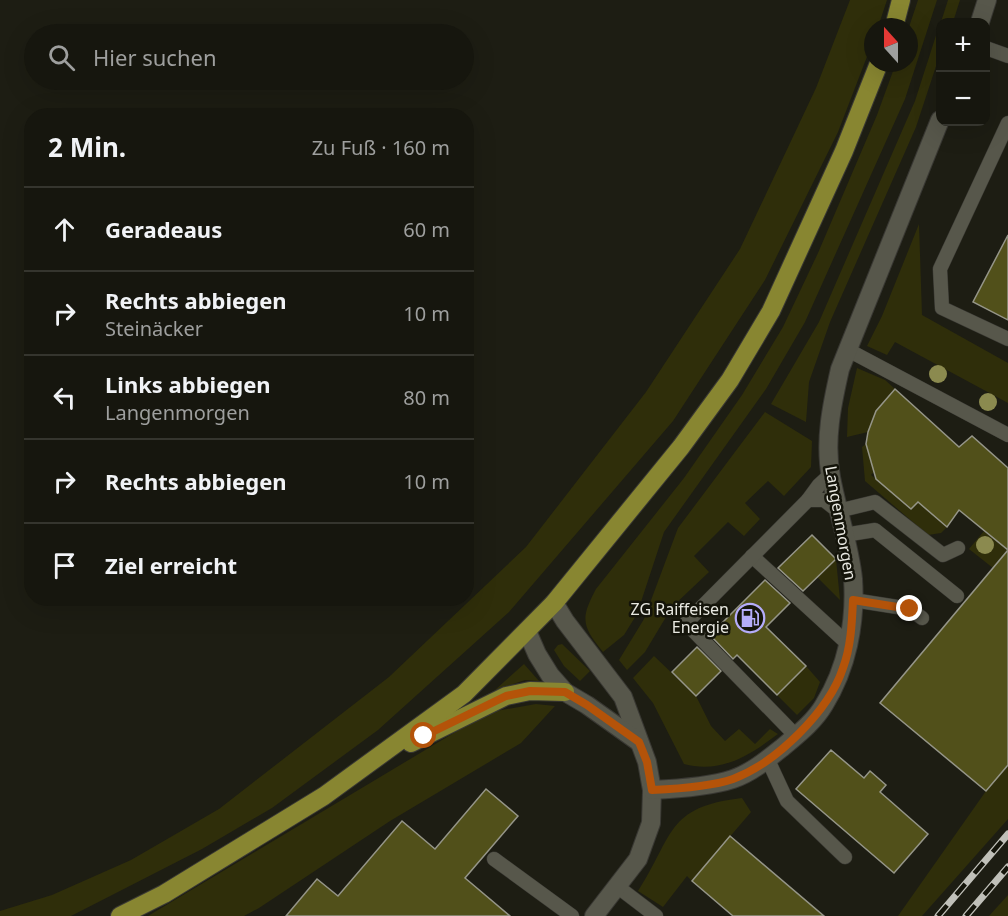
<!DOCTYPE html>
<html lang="de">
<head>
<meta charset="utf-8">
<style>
	body { margin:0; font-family:"Noto Sans",sans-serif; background:#1f1f17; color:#f1f3f6 }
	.controls { position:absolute; right:18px; top:18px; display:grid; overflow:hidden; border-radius:12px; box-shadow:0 6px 24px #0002 }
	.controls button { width:54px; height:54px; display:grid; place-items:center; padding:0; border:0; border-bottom:2px solid #35352e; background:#16160e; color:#f1f3f6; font:30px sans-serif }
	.compass { position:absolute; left:864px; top:18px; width:54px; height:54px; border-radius:50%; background:#16160e; box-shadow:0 6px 24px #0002; rotate:339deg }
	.stop { position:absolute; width:18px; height:18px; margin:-14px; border:4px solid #b45309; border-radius:50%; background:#fff }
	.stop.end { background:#b45309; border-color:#fff; box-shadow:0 2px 6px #0008 }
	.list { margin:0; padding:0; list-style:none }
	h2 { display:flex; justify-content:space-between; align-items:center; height:78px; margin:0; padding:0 24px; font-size:26px }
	h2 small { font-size:20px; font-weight:400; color:#9e9f9e }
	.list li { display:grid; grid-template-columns:39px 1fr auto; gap:18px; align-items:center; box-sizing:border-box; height:84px; padding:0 24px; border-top:2px solid #35352e }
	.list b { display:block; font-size:22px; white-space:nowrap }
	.list p { margin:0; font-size:20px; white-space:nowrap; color:#9e9f9e }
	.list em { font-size:20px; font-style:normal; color:#9e9f9e }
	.icon { flex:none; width:33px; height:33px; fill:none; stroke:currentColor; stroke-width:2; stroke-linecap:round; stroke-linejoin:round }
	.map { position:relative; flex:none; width:1008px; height:916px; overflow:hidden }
	.search { position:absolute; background:#16160e; box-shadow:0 6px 24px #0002; left:24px; top:24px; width:450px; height:66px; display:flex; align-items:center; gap:15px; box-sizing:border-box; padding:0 21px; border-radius:33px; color:#9e9f9e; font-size:22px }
	.panel { position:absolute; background:#16160e; box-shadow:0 6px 24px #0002; left:24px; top:108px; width:450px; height:498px; border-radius:24px }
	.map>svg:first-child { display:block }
</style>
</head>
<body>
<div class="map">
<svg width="1008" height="916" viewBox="0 0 1008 916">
	<rect width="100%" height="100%" fill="#1d1d13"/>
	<g fill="#2f2e0a">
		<path d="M850,0H887L878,27H873V41L838,132L765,280L673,421L509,612L378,730L272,808L202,849L71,916H0V911L52,895L131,860L219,809L389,677L526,547L646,392L740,249L816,88Z"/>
		<path d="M918,0H937L905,99L805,322L766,389L664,532L637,614L624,635L603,652C582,626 580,619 596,589L684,478L742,395L783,327L818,253L877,115L896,63H909V27Z"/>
		<path d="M948,0H960L953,22H941Z"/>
		<path d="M940,23V54L916,127L830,322L809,382L806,422L771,404L819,322L915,101Z"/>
		<path d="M919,224L922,315L1008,363V403L895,342L887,355L867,346L882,316Z"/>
		<path d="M857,368L885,380L895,389L876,411L868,432L847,437L848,408Z"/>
		<path d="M765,412L812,441L811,467L784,496L768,481L745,503L760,519L744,536L728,522L694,556L709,572L672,607L645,652L627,670L619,660L644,619L678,528Z"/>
		<path d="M866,444L880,465L871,475L910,509L918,502L947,527L941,533L928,535L865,481L862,447Z"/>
		<path d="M984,531L1008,550L993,568L969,549Z"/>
		<path d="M836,559L840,600L817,577Z"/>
		<path d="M562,644L590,671L580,681L564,666L554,650L558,645Z"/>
		<path d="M654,656L696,696L711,726L725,741L739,729L755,744L770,729L778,734C750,755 721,774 684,764L653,703L633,678Z"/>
		<path d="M524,664L539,681L525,680L495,690Z"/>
		<path d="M806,666L820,682L814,698L797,715L777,695Z"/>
		<path d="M536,704L555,706L521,743L390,821L259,908L244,916H148L462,728L496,711Z"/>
		<path d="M1008,765V819L922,916H898L986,791Z"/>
		<path d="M742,798L751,812L692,881L687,876L663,907L638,891C674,836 665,807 742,798Z"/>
		<path d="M1008,895V916H989Z"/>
	</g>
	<g fill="#51501a" stroke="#959588" stroke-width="1.5">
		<path d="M1008,235V320L973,302Z"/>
		<path d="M895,389L959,447L972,436L1008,468V550L959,510L947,527L918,502L911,509L876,479L866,444L868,432L876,411Z"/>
		<path d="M812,535L836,559L803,591L778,568Z"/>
		<path d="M1008,550V765L986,791L880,703Z"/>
		<path d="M765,580L790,603L766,627L806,666L777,695L737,655L733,659L710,635Z"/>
		<path d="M697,647L721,671L696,696L672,672Z"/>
		<path d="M831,750L864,778L870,771L886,785L880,792L928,834L894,873L796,789Z"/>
		<path d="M486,789L518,816L465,878L510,916H286L317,879L338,896L402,821L435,849Z"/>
		<path d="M730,836L824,916H733L692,881Z"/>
	</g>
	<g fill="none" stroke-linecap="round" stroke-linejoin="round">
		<g stroke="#393833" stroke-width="15">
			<g id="lane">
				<path d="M986,48L1008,56"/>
				<path d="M1008,123L940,269L942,308L1008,339"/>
				<path d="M848,350L1008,435"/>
				<path d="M808,500L819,485L830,475"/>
				<path d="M844,535L875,530L957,596"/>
				<path d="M752,556L848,644"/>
				<path d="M853,600L910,609L922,618"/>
				<path d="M796,736L686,623L808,500H824L838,511L875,502L943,555L958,548"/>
				<path d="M768,760L787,801L845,857"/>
				<path d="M494,859L572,916"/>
				<path d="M618,887L656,916"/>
			</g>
		</g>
		<g stroke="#393833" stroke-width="20">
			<g id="street">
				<path d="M980,22L987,0"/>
				<path d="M554,603L565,621L623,697L647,762L652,790L651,823L638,859L594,916"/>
				<path d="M527,631L537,654L550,675L565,692L587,705L639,742"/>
				<path d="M652,790C674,789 712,786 733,779C751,773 768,759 783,747C797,735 814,722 824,705C847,668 856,623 853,579C850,547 837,510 831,477C824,441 832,404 840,369L940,120"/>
			</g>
		</g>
		<g stroke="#393833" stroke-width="20">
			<g id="primary">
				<path d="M894,27L901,0"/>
				<path d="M411,743L506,696L530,691L565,692"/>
				<path d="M120,916L164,894L324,796L464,694L554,603L681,447L730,380L771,311L844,151L879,63"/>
			</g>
		</g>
		<use href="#lane" stroke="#57574b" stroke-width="14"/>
		<use href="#street" stroke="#57574b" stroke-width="18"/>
		<use href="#primary" stroke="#888631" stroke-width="18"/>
		<g stroke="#c0c0b9" stroke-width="7">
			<g id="rail">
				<path d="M938,916L1008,834"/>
				<path d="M966,916L1008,867"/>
			</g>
		</g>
		<use href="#rail" stroke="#14140a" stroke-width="4.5" stroke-dasharray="14" stroke-linecap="butt"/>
	</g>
	<g fill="#8b8a4f">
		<circle cx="938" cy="374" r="9"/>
		<circle cx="988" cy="402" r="9"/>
		<circle cx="985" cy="545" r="9"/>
	</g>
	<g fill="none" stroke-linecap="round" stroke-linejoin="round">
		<path stroke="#b45309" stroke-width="8" d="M424,736L506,696L530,691L565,692L587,705L639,742L647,762L652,790C674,789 713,786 733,779C776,763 829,711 843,668C851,647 852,622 853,600L910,609"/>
	</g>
	<defs>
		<g id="fuel-ring" transform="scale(1.5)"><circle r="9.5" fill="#14140a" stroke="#b4acf9" stroke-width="1.5"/><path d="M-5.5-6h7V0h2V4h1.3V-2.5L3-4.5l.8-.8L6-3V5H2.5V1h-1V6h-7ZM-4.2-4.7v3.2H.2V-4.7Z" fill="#b4acf9"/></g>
	</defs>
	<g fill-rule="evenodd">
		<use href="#fuel-ring" x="750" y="618"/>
	</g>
	<g text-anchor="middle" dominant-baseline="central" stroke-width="5" stroke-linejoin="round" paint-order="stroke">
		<g font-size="16" fill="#e8e8e1" stroke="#14140a">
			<text transform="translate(841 523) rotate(80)">Langenmorgen</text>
		</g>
		<g font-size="16" fill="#e8e8e1" stroke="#14140a" text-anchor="end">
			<text x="729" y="609">ZG Raiffeisen<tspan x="729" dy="18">Energie</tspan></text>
		</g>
	</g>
</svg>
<div class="controls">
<button>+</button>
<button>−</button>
</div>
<svg class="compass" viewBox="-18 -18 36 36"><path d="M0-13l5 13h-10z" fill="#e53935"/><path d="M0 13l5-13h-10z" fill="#9e9f9e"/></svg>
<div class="stop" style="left:424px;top:736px"></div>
<div class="stop end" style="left:910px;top:609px"></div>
<div class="search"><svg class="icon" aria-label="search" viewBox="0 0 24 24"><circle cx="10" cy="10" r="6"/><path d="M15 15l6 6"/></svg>Hier suchen</div>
<section class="panel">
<h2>2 Min.<small>Zu Fuß · 160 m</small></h2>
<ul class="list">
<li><svg class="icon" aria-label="ahead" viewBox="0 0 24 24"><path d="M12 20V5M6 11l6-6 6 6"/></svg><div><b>Geradeaus</b></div><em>60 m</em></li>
<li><svg class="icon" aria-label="right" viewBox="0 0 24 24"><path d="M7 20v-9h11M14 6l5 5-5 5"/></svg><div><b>Rechts abbiegen</b><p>Steinäcker</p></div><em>10 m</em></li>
<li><svg class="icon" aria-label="left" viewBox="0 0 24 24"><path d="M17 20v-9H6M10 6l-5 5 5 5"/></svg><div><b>Links abbiegen</b><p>Langenmorgen</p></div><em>80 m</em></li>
<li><svg class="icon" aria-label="right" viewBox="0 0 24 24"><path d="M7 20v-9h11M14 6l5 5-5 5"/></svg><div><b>Rechts abbiegen</b></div><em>10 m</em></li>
<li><svg class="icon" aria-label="arrive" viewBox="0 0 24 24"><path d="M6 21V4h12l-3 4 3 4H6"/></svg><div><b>Ziel erreicht</b></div></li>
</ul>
</section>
</div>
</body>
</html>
